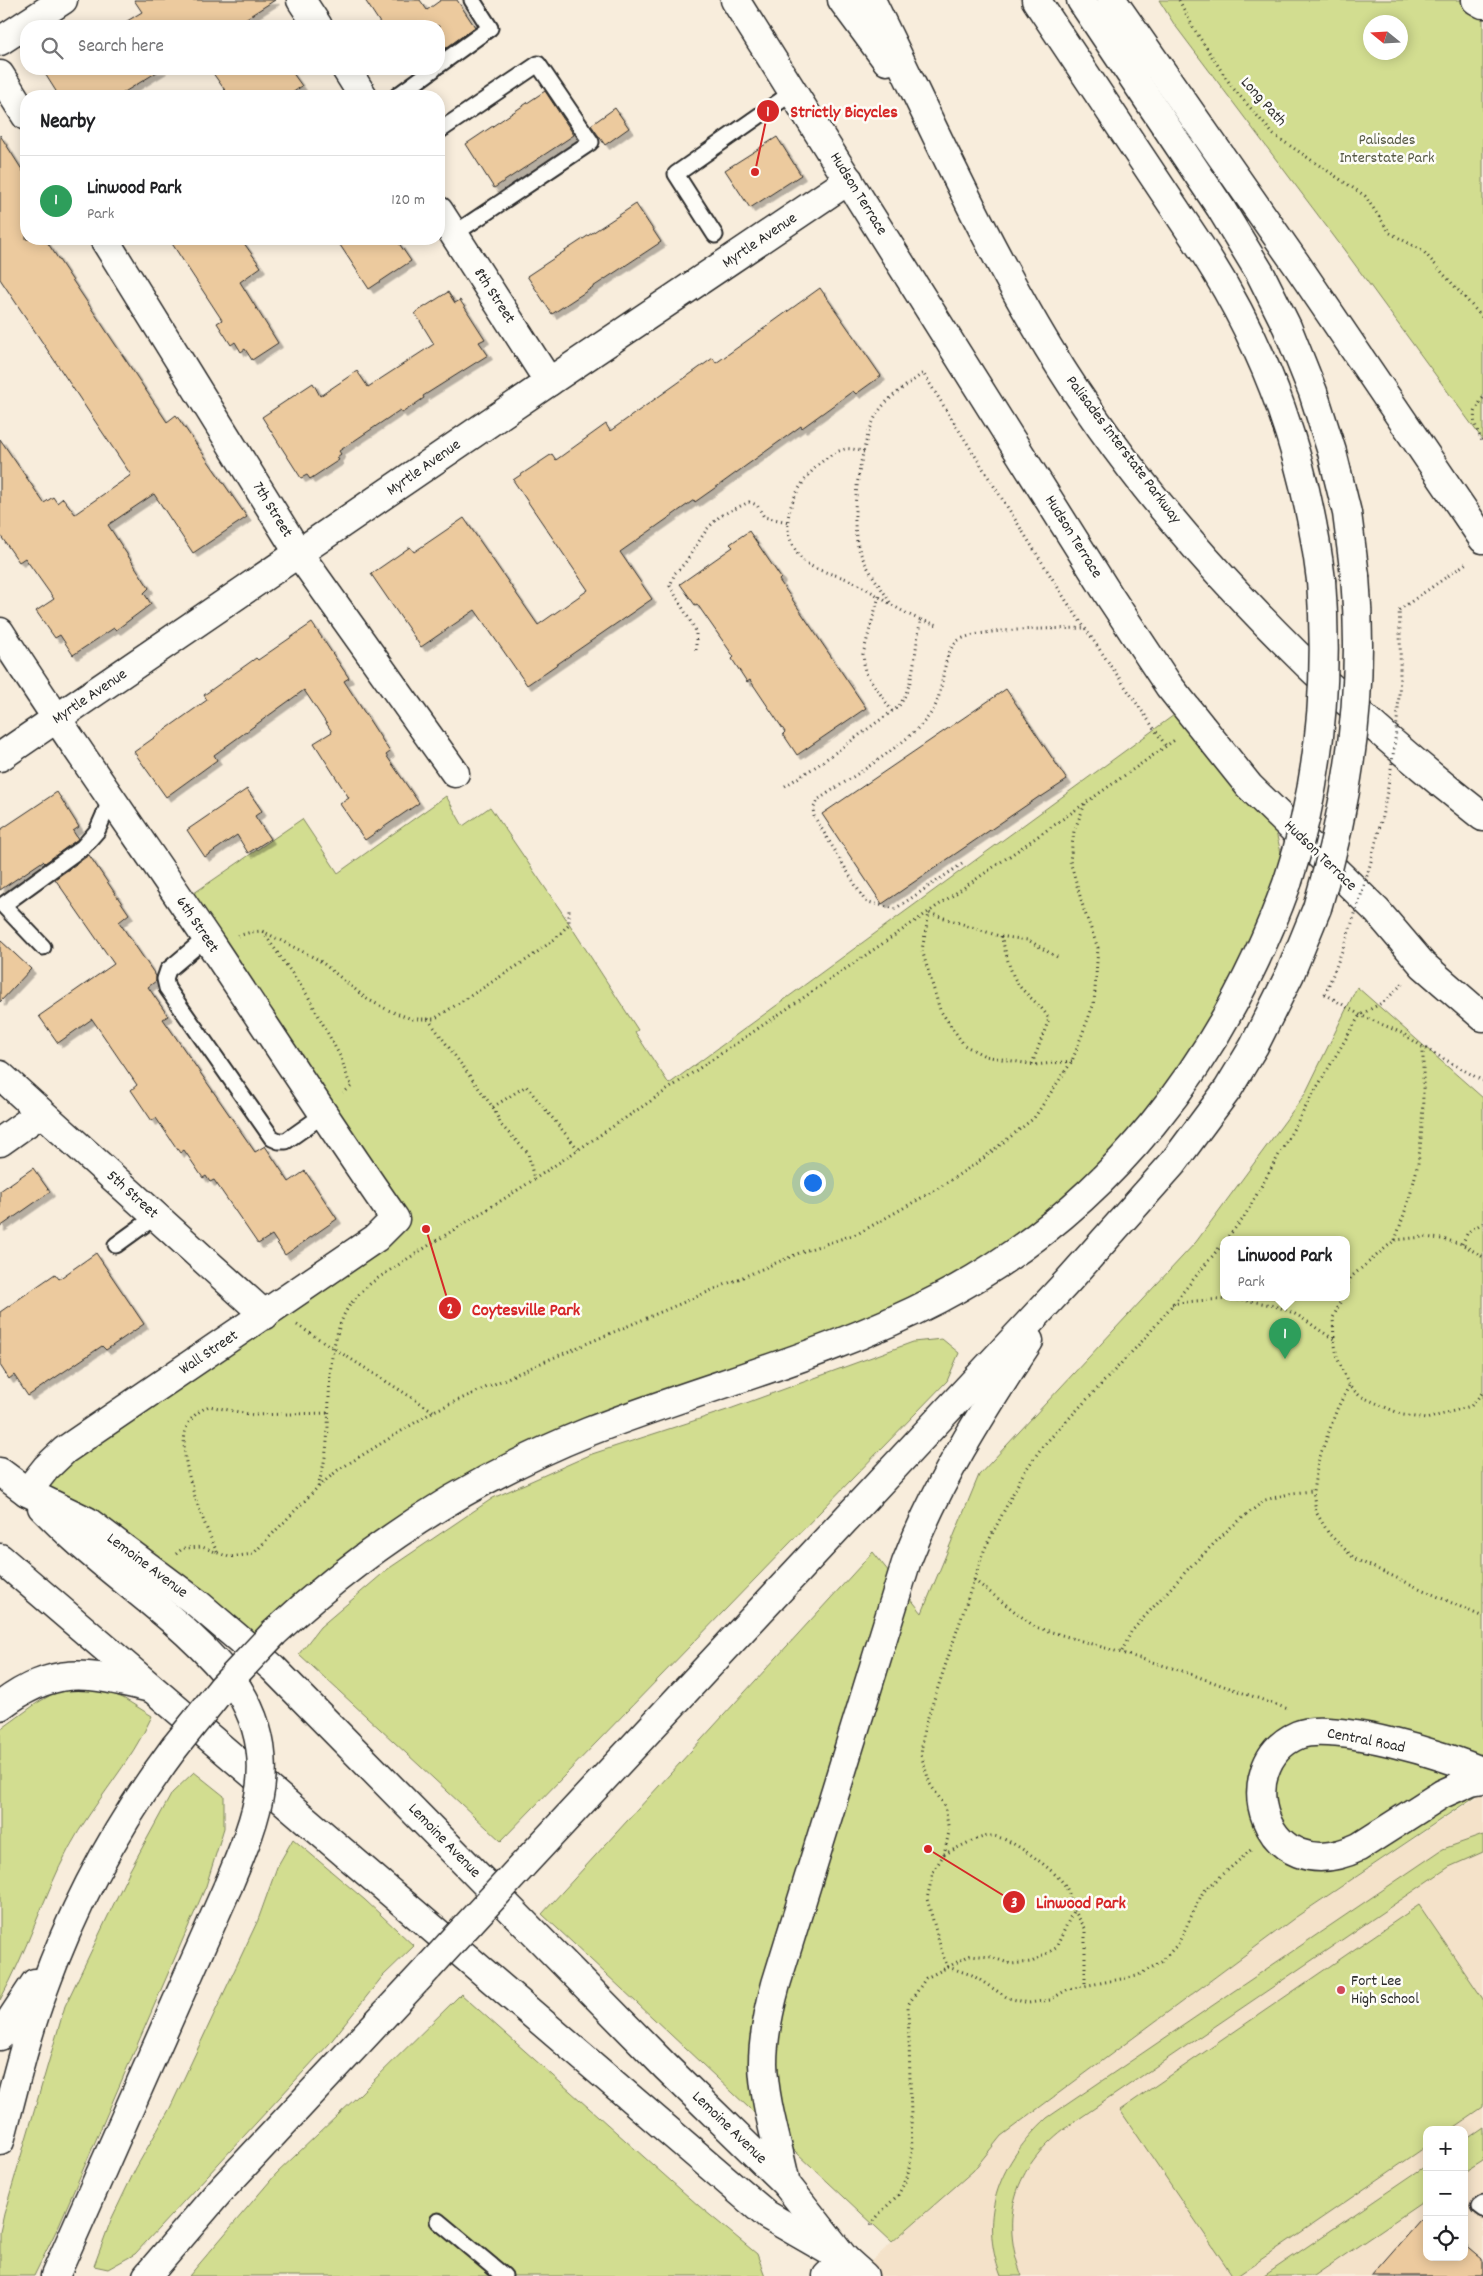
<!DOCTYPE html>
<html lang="en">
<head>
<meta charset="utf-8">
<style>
	body { margin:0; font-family:Dekko,sans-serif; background:#f2f2f2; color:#202124 }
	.controls { position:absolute; right:15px; bottom:15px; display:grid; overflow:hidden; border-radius:10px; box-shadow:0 2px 12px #0003 }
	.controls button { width:45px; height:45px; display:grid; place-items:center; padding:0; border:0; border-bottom:1px solid #e0e0e0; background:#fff; color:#202124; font:25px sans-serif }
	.compass { position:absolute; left:1363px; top:15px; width:45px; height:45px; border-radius:50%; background:#fff; box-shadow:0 2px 12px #0003; rotate:288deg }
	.you { position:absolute; left:812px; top:1182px; width:18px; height:18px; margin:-12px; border:4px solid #fff; border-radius:50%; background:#1a73e8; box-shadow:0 0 0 8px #1a73e833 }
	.badge { display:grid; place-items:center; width:32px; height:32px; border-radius:50%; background:#b45309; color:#fff; font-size:16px; font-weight:700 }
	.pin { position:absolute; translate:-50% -41px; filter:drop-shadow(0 1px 2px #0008) }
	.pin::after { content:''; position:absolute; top:26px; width:18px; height:15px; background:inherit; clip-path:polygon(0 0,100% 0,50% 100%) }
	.popup { position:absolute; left:1220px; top:1236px; width:130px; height:65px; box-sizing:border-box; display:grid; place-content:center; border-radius:10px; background:#fff; filter:drop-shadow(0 1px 4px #0005); font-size:16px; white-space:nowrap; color:#757577 }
	.popup b { font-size:19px; color:#202124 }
	.popup::after { content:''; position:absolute; left:50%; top:100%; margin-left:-10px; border:10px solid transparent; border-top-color:#fff }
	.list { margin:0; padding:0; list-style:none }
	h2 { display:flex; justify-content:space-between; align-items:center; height:65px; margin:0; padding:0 20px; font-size:21px }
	h2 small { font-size:16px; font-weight:400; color:#757577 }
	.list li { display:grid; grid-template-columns:32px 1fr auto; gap:15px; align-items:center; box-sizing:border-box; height:90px; padding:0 20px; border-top:1px solid #e0e0e0 }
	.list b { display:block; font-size:19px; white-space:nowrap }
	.list p { margin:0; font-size:16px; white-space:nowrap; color:#757577 }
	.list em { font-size:16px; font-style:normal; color:#757577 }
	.icon { flex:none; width:28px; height:28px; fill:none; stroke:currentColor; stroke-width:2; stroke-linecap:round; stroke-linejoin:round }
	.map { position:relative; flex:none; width:1483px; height:2276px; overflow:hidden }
	.search { position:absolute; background:#fff; box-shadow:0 2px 12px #0003; left:20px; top:20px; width:425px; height:55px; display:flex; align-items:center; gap:12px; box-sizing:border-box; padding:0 18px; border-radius:20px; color:#757577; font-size:19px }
	.panel { position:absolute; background:#fff; box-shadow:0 2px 12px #0003; left:20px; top:90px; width:425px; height:155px; border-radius:20px }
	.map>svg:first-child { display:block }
</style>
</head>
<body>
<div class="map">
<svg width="1483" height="2276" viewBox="0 0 1483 2276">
	<defs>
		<filter id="shadow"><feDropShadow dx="4.5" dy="4.5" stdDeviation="0" flood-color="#0004"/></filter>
	</defs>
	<rect width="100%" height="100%" fill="#f8eddc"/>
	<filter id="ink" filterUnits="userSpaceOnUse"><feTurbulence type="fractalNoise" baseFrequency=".02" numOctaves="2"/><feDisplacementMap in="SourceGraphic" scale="10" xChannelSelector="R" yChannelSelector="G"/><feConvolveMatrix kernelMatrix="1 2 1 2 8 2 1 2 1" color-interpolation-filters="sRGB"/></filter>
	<g filter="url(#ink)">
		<path fill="#f4e2c9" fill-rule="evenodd" d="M1483,1793V2276H864L859,2272L973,2171L1001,2136L1296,1917ZM1427,2130H1464V2257H1427Z"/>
		<g fill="#d2dd90" stroke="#7e845e" fill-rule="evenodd">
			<path d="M1159,0H1483V440L1342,247L1174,24ZM1370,22H1400V52H1370Z"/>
			<path d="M1185,707L1270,808L1288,881L1194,1071L992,1268L505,1471L253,1650L27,1492L395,1219L181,902L302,819L338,873L446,796L463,826L490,807L561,911L638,1030L635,1032L669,1084Z"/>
			<path d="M1357,987L1483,1098V1791L1296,1917L1001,2136L973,2171L892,2242L542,1914L873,1552L922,1613L979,1475L1196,1242L1305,1094ZM1224,1240H1346V1298H1224Z"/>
			<path d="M942,1339L959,1353L947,1381L501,1841L299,1654L320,1627L388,1569L493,1498L592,1454L727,1410L913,1342Z"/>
			<path d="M89,1685L123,1698L152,1716C131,1763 93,1803 69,1848C43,1897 27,1952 0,2000V1730L37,1703L56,1692Z"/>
			<path d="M194,1772L224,1796V1828L206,1886L59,2225L34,2276H0V2232L4,2214L65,2006L130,1870L172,1793Z"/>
			<path d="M1483,1835V1852L1449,1867L1064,2129C1015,2167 999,2218 1022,2276H1001C977,2214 1001,2161 1047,2118L1443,1849Z"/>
			<path d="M293,1839L365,1900L414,1946L382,1977L329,2044L135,2254L108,2269L94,2266L111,2220L136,2168L170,2108L258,1920L277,1867Z"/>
			<path d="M1419,1905L1483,1999V2108L1451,2130H1427V2146L1237,2276H1233L1120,2110Z"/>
			<path d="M461,1994L699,2206L757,2254L765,2276H189L276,2174L359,2095Z"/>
			<path d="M1483,2127V2161L1464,2173V2140Z"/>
			<path d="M1427,2165V2199L1314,2276H1264Z"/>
		</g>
		<g fill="#ecca9e" stroke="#2b2b2b" filter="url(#shadow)">
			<path d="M134,0H275L234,26H119L142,12Z"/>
			<path d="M365,0H420L427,10L441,0H457L475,27L439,53V26H382Z"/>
			<path d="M42,69H162L118,96H59Z"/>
			<path d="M210,69H290L302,86L288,96H229Z"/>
			<path d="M545,91L574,135L494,188L466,144Z"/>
			<path d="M615,108L629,128L605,145L591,125Z"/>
			<path d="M0,135L26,176V239H45L167,422L176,415L247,517L193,553L154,494L108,525L149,588L144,593L151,604L116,630L114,628L73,655L60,635L55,638L36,611L54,599L25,558L19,562L0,535V439L44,503L53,497L57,503L63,498L75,514L131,475L0,279Z"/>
			<path d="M777,137L801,175L750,208L725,170Z"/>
			<path d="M636,204L661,242L552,314L527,276Z"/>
			<path d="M169,239H241L261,267L240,282L278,343L252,360L245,349L241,352L235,342L231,345L217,323L222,320Z"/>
			<path d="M336,239H396L411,261L369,289Z"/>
			<path d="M820,288L881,376L856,394L853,391L802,428L801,426L722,483L695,502L694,500L620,552L652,599L527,685L475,610L421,647L371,574L410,547L414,552L464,518L538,625L588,590L513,480L552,454L556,460L606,424L610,431L713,358L716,363Z"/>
			<path d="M448,292L455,303L460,300L485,339L479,342L488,355L423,396L424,398L402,413L400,410L339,451L341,454L337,457L339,460L310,479L307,475L301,478L262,417L313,383L320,396L357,371L368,387L434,344L415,313Z"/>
			<path d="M749,531L781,578L779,580L866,708L797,755L783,734L785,732L750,680L747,682L732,659L734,657L697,604L695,605L680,584L733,547L730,544Z"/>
			<path d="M312,623L349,678L344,681L390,752L386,755L419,803L365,840L340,804L349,798L314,743L332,732L304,690L214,755L217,760L166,797L134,752L207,700L204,695L256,658L258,660Z"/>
			<path d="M1006,689L1067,780L1041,797L1040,796L882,904L822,814Z"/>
			<path d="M247,789L262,811L255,816L270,839L248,853L237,835L205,857L187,830Z"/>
			<path d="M57,792L79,827L73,831L78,839L45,863L43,861L0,890V830Z"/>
			<path d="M89,855L129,914L119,922L156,976V981L148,987L168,1016L163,1019L255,1152L265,1146L289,1182L305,1171L337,1219L285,1255L272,1235L258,1244L214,1180L210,1182L206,1176L203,1178L184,1150L180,1153L156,1118L152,1121L131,1090L137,1085L92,1019L58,1043L39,1016L114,964L55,879Z"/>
			<path d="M0,940L31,969L0,1002Z"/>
			<path d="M33,1168L50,1192L0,1227V1191Z"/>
			<path d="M96,1253L144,1324L106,1350L102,1346L28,1396L14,1375L9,1379L0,1365V1312L55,1274L59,1279Z"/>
			<path d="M1427,2212V2257H1464V2243L1483,2259V2276H1371Z"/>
		</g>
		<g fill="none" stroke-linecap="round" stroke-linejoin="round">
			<g stroke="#2b2b2b" stroke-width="19">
				<g id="service">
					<path d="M439,65L490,28L472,0"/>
					<path d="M397,96L434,69"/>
					<path d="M439,131L538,64L591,142L454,234"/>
					<path d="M715,235L676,174L793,92"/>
					<path d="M206,938L168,970L165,979L167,988L272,1138L279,1141H286L323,1115"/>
					<path d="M43,947L3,905L83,847L97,831L111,799"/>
					<path d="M116,1245L156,1216"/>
					<path d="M1483,2204L1479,2207L1483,2210"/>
					<path d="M438,2221L504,2276"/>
				</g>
			</g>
			<g stroke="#2b2b2b" stroke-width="31">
				<g id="minor">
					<path d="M301,0L318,26"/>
					<path d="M1476,0L1483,4"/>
					<path d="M0,41L63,0"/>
					<path d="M346,69L363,96"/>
					<path d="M0,75L26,116"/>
					<path d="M439,211L549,382"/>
					<path d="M104,239L299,554L455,773"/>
					<path d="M0,632C68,739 143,843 214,949C274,1039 333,1130 395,1219L376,1238L65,1450L46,1468L27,1492"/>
					<path d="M0,757L549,382L849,180"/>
					<path d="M0,1075L265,1315"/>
					<path d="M0,1142L41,1113"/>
					<path d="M1483,1772C1449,1756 1332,1721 1298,1735C1229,1764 1262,1893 1359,1847L1442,1794L1471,1781L1483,1779"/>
					<path d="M827,2276L845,2259"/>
				</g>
			</g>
			<g stroke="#2b2b2b" stroke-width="31">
				<g id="primary">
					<path d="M735,0L1110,597L1169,686L1249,786L1377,911L1423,965L1483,1017"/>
					<path d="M0,1472L27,1492L87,1521L198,1604L273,1668L666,2067L786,2184L845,2259L864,2276"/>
					<path d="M42,1507C53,1518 64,1529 75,1539C129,1588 194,1629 238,1689"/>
					<path d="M0,1558L767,2215L833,2253"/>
					<path d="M55,2276L228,1886"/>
				</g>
			</g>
			<g stroke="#2b2b2b" stroke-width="31">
				<g id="motorway">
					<path d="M842,0L887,61"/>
					<path d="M871,0C928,116 981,236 1048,347C1156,526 1319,689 1483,817"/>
					<path d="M1036,0L1204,252C1269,354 1306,459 1321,580"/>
					<path d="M1081,0L1220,207L1260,273L1287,327L1313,392L1332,452L1347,513L1355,576"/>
					<path d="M1112,0L1297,265L1483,539"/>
					<path d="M274,1633C366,1547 472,1479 588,1432C704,1386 827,1357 938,1299C1108,1211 1224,1059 1288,881"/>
					<path d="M0,1706C56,1664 87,1673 150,1688"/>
					<path d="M522,1866L1068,1281L1173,1163L1228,1089L1254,1046L1290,974L1317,908"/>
					<path d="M0,2036L35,1983"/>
					<path d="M0,2141C13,2091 25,2040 43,1991C74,1904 119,1822 174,1748"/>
					<path d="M786,2184C778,2144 764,2103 763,2063C763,2036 769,2010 776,1984L906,1563C937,1483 982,1412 1029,1341"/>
					<path d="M147,2276L219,2192L429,1967"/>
				</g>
			</g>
			<g stroke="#2b2b2b" stroke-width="3" stroke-dasharray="1 4" stroke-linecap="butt">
				<path d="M1179,0L1194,29L1232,87L1274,135L1365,196L1390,233L1423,251L1483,318"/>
				<path d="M1483,398C1469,417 1474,423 1483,443"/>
				<path d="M879,596L863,654L865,672L892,711"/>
				<path d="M890,602C880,586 865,567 859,549C848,518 861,441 877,414C887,397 908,385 923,373L1067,602L1166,746"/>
				<path d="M1399,610L1468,562"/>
				<path d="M921,620L938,625"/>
				<path d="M696,650V631L670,586L675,573L685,563L707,529L720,516L749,502L757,505L764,517L788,522"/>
				<path d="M785,786L818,765L898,707C916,684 914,647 921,620C895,610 873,590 847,579C832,573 809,570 799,556C794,549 788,537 788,528C785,498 817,456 845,449C851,448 858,450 864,452"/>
				<path d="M962,864L895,909L865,901L814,816L813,809L819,799C850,778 914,741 933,710C945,692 941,651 959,640C979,628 1058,629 1084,628"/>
				<path d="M263,932L308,996L341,1058L348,1079L352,1086L343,1093"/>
				<path d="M238,936L251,932L262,931L319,960L367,999L388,1010L412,1019H434L528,959L556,938L569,924V910"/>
				<path d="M1001,936C1006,952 1009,971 1018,984C1027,997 1041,1004 1049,1019L1032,1064"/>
				<path d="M1057,957L1028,940L999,936L929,913L922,950L940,1010L964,1045L985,1056L1035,1065L1072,1061"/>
				<path d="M1325,994L1360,1015L1402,1033L1423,1047L1483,1081"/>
				<path d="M428,1019L494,1109L501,1125L528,1153L534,1179"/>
				<path d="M493,1107L526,1086L578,1149"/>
				<path d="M1225,1240L1243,1219L1313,1094L1360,1015L1385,1001L1403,983"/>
				<path d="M1395,1240C1404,1215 1413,1189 1418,1163C1424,1125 1423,1086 1423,1047"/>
				<path d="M1462,1244L1468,1232L1483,1223"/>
				<path d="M1346,1288L1351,1277L1395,1240L1423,1237L1442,1239L1462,1244L1483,1257"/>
				<path d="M1342,1298L1333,1318L1334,1339L1337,1357L1349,1386L1360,1396L1403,1415L1426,1419L1471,1406L1483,1392"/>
				<path d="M1172,1304C1211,1298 1254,1296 1291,1312C1306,1319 1319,1331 1334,1339"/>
				<path d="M297,1325L433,1411"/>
				<path d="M1349,1386L1337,1409L1318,1462L1313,1491L1316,1512L1329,1534L1355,1559L1483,1617"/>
				<path d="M318,1487C322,1472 326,1457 327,1441C331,1397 325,1358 344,1315C350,1302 361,1292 371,1283C425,1246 482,1214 536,1178C751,1034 965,889 1176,739"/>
				<path d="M217,1552C204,1524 175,1455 187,1426C192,1416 199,1411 209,1406L253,1415L327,1413"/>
				<path d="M176,1554L183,1548L202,1547L229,1557L253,1554L318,1487L338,1470L434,1411L541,1363L804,1251L859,1233L937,1189L981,1160L1034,1118L1072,1061L1094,1003L1098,948L1084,910L1070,861L1074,831L1085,804"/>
				<path d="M974,1580L985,1548L1023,1474L1042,1447L1146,1337L1224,1242"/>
				<path d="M1122,1651L1131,1632L1156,1604L1191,1566L1230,1528L1265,1500L1293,1493L1313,1491"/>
				<path d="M944,1854C959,1848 975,1837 991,1836C1008,1835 1054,1870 1064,1884C1069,1891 1071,1901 1074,1909L1056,1948L1032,1962L1011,1964L991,1957L970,1955L948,1967L943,1956L927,1899L933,1872L944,1854L949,1832L945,1806L930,1784L921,1755L924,1729L974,1580L1035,1627L1182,1671L1288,1709"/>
				<path d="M1074,1910L1085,1928V1986"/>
				<path d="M871,2225L880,2213L898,2195L907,2178L912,2153L908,2005L926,1978L948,1967L972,1975L1008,1998L1029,2003L1050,2000L1068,1989L1137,1976L1161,1962L1178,1944L1203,1892L1253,1848"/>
			</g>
			<use href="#service" stroke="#fdfcf7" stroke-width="15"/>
			<use href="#minor" stroke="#fdfcf7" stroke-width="28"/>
			<use href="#primary" stroke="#fdfcf7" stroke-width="28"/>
			<use href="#motorway" stroke="#fdfcf7" stroke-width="28"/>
			<g stroke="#2b2b2b" stroke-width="31" stroke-linecap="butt">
				<path id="primary-bridge" d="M228,1886C257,1817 282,1759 238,1689"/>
			</g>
			<g stroke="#2b2b2b" stroke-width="31" stroke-linecap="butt">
				<g id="motorway-bridge">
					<path d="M1288,881C1320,783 1329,682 1321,580"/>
					<path d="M1317,908C1350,799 1365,689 1355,576"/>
					<path d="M174,1748L223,1687L274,1633"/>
					<path d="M429,1967L522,1866"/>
				</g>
			</g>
			<path stroke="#2b2b2b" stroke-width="3" stroke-dasharray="1 4" stroke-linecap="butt" d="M1325,994C1376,871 1407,745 1399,610"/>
			<use href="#primary-bridge" stroke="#fdfcf7" stroke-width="28"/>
			<use href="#motorway-bridge" stroke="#fdfcf7" stroke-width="28"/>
		</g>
	</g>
	<circle fill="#d1495b" stroke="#fdfcf7" stroke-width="2" cx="1341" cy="1990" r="5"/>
	<g text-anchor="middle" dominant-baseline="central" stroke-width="5" stroke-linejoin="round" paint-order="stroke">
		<g font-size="16" fill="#2b2b2b" stroke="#fdfcf7">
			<text transform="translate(1263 102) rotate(48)">Long Path</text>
			<text transform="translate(858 194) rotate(58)">Hudson Terrace</text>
			<text transform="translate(760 241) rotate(-34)">Myrtle Avenue</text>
			<text transform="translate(494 296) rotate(57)">8th Street</text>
			<text transform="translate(1123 450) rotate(53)">Palisades Interstate Parkway</text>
			<text transform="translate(424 468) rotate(-35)">Myrtle Avenue</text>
			<text transform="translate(272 510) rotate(58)">7th Street</text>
			<text transform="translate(1073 537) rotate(58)">Hudson Terrace</text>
			<text transform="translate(90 697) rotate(-34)">Myrtle Avenue</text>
			<text transform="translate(1320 856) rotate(44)">Hudson Terrace</text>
			<text transform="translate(197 925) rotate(56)">6th Street</text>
			<text transform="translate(132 1195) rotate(42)">5th Street</text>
			<text transform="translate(209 1353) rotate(-34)">Wall Street</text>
			<text transform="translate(147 1566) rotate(37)">Lemoine Avenue</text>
			<text transform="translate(1366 1741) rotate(11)">Central Road</text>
			<text transform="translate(444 1841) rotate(46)">Lemoine Avenue</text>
			<text transform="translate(729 2128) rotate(44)">Lemoine Avenue</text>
		</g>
		<g font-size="16" fill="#555844" stroke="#fdfcf7">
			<text x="1387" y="140">Palisades<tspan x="1387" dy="18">Interstate Park</tspan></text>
		</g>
		<g font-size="16" fill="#2b2b2b" stroke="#fdfcf7" text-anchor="start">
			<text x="1351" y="1981">Fort Lee<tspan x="1351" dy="18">High School</tspan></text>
		</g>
	</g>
	<path fill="none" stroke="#d62828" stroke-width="2" d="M755 172L768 111M426 1229L450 1308M928 1849L1014 1902"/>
	<g fill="#d62828" stroke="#fdfcf7" stroke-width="2">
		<circle cx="755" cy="172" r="5"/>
		<circle cx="426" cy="1229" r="5"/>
		<circle cx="928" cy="1849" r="5"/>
		<circle cx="768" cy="111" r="12"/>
		<circle cx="450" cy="1308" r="12"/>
		<circle cx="1014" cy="1902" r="12"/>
	</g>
	<g font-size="15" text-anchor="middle" font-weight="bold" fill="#fff">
		<text x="768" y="116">1</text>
		<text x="450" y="1313">2</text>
		<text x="1014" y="1907">3</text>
	</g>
	<g font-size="18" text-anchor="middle" font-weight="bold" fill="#d62828" stroke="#fdfcf7" stroke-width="5" stroke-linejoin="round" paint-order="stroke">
		<text x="844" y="117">Strictly Bicycles</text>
		<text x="526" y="1315">Coytesville Park</text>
		<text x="1081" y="1908">Linwood Park</text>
	</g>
</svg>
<div class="controls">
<button>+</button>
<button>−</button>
<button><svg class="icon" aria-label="locate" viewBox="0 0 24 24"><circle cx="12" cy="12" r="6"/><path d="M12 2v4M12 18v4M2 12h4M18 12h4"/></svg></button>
</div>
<svg class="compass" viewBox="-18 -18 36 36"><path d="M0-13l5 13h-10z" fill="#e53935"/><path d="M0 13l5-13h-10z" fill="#757577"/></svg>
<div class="you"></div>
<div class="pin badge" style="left:1285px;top:1359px;background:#2e9e5b">1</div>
<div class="popup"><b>Linwood Park</b>Park</div>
<div class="search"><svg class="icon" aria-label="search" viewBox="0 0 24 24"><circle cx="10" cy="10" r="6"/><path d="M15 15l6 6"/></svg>Search here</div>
<section class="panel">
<h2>Nearby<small></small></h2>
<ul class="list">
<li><span class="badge" style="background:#2e9e5b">1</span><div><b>Linwood Park</b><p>Park</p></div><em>120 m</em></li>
</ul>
</section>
</div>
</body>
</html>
